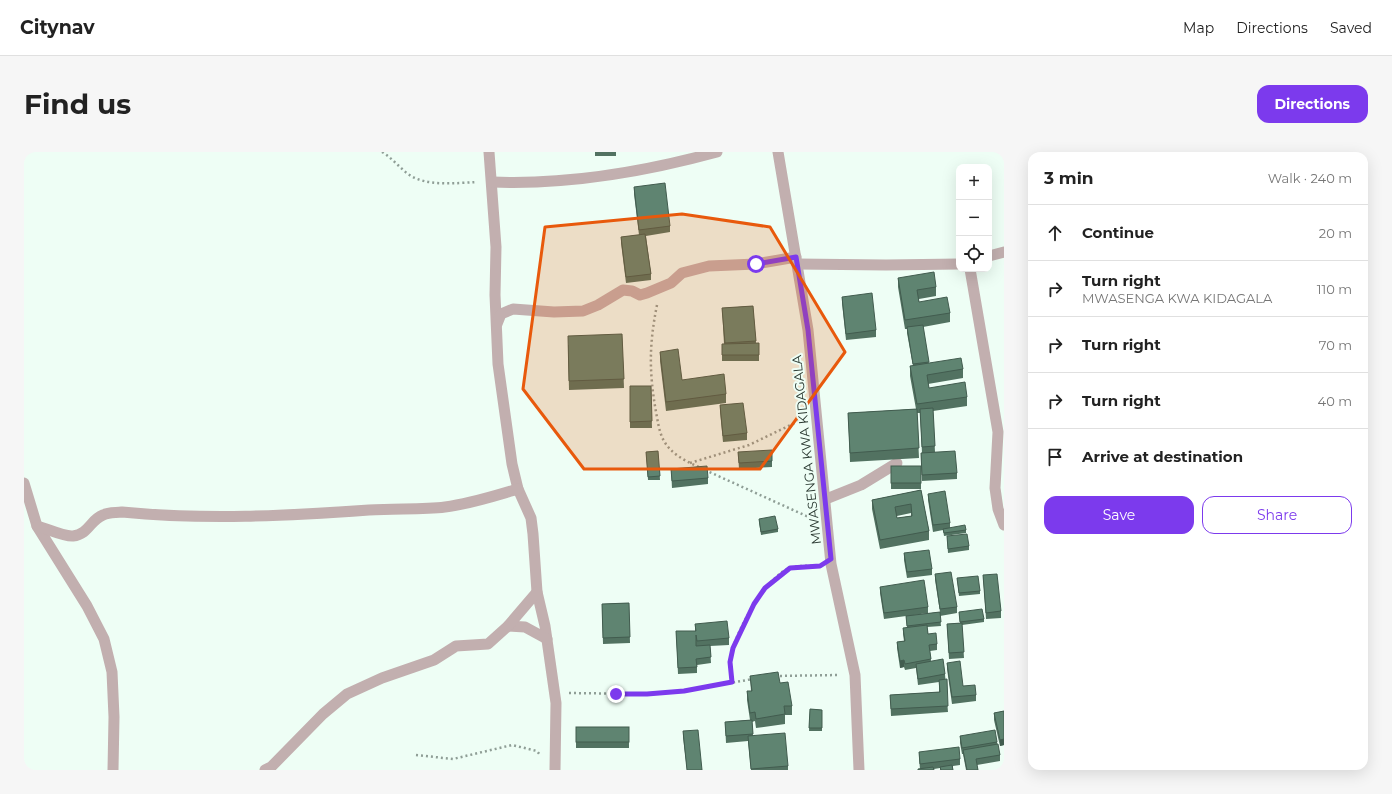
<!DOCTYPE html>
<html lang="en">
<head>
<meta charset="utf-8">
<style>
	body { margin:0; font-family:Montserrat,sans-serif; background:#f6f6f6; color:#222 }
	.controls { position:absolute; right:12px; top:12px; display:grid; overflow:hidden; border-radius:8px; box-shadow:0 4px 16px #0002 }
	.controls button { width:36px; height:36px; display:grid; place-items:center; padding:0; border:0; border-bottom:1px solid #e0e0e0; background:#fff; color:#222; font:20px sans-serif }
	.stop { position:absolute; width:12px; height:12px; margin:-9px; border:3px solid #7c3aed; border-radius:50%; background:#fff }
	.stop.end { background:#7c3aed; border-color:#fff; box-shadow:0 1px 4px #0008 }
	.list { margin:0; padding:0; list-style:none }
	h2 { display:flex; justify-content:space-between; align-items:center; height:52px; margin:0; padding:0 16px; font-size:17px }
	h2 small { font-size:13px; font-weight:400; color:#767676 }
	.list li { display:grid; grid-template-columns:26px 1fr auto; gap:12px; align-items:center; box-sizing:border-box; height:56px; padding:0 16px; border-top:1px solid #e0e0e0 }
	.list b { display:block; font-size:15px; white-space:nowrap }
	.list p { margin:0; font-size:13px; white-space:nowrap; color:#767676 }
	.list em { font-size:13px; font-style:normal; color:#767676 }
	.actions { display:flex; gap:8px; padding:12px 16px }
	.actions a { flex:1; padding:9px 0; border:1px solid #7c3aed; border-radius:12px; text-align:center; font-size:14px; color:#7c3aed }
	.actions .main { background:#7c3aed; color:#fff }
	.icon { flex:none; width:22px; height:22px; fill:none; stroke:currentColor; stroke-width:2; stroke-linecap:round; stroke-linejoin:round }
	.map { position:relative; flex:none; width:980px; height:618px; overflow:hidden; border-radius:12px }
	header { display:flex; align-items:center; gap:24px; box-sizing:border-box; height:56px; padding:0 20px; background:#fff; border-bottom:1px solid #e0e0e0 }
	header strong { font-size:19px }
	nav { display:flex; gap:22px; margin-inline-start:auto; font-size:14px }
	.intro { display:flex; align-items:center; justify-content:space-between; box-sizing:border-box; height:96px; padding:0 24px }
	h1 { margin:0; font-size:28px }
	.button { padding:10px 18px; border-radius:12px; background:#7c3aed; color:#fff; font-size:14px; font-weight:700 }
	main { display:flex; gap:24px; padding:0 24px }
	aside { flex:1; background:#fff; border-radius:12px; box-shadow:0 4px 16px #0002 }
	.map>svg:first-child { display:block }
</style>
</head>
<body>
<header>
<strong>Citynav</strong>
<nav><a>Map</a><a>Directions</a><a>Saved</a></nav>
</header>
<div class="intro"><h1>Find us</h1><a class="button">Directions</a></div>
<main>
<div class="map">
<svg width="980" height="618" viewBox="0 0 980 618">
	<rect width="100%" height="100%" fill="#eefef5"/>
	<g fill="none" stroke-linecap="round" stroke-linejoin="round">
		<g stroke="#8f9e96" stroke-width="2.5" stroke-dasharray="2 3" stroke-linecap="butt">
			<path d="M358,0C368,6 375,15 384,22C402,35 432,31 453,30"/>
			<path d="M633,153C625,193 625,220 632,260C634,270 635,280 640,289C647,302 663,310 677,316"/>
			<path d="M666,311L725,293L779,267"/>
			<path d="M681,318L789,367"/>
			<path d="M751,524L816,523"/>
			<path d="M708,530C707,518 705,507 709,496C715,474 744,423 766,416C774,413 786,414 794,414"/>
			<path d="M545,541L623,542L660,539L729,527"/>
			<path d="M392,603L429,607L488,593L513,599L516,603"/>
		</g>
		<g stroke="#c2afaf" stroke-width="11">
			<path d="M465,0L472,95L471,143L474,212L488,312L494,337L507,366L509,382L513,440L521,474L532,551L531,618"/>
			<path d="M754,0L784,178L807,412L831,523L835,618"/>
			<path d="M468,30C544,33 620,20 693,0"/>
			<path d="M965,104L980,100"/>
			<path d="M773,112L862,113L935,112"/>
			<path d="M946,117L974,280L971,336L974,357L980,373"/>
			<path d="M473,172L477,162L489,157L530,160L559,159L574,153L599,138L608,139L616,143L623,141L647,131L658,121L685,114L732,112L772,105"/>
			<path d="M0,331L13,374L63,454L80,487L88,520L90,565L89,618"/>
			<path d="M802,347L837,333L873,311"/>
			<path d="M13,374C21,376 41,385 49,384C65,382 66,368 79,363C85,360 92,361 98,360C180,368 263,364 345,358C370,356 398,358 421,355C446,352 470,344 494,337"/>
			<path d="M484,474L501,475L523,487"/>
			<path d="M241,618L247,615L299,562L323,542L358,526L410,508L432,494L464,492L484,474L513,440"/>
		</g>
	</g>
	<g fill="#527261" fill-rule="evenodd">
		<rect x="571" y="0" width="21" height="4"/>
		<path d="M610,35L646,74V80L622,84L627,122V128L602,131L597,91V85L615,83L610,42Z"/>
		<path d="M874,126L912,135V144L895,147V150L926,161V170L899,175L905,212L939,217V226L904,232L905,236L943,245V254L909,259L911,300L933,321V327L898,329L897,307V301H898L896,261H893L895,306L826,310L824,261L892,257L886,224V214H889L883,181V177H881L874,135Z"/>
		<path d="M818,145L852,178V185L822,188L818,151Z"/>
		<path d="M729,154L732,191H735V209H698V192H700L698,156Z"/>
		<path d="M598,182L600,236L545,238L544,193Z"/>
		<path d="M636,200L658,228L702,242V251L642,259L636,209Z"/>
		<path d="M606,234H627L628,276H606Z"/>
		<path d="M696,253L723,281V288L699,290L696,259Z"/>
		<path d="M634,299L636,328H624L622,300Z"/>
		<path d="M714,300L748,309V315L715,317Z"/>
		<rect x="867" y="314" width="30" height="23"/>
		<path d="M647,317L684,326V332L648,336Z"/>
		<path d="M897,338L905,379V388L856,397L848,357V348ZM887,361V364L873,366V364Z"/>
		<path d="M904,342L926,371V376L942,378V381L920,384L919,378L909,380L904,348Z"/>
		<path d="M735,367L754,377V380L737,383L735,370Z"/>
		<path d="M923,384L945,394V398L924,401Z"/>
		<path d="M880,401L908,417V423L883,426L880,408Z"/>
		<path d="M911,422L933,455V461L916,464L917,474L903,475L904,482L913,492V498L906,499L907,509L921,522L924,560L867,564L866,543L915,540V530L894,533L892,516L881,518L880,515L876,516L873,496V490L880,489L879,482V476H883L882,464L860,467L856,441V435L904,455V461L889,463L916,460L911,428Z"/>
		<path d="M959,423L977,459V466L962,467Z"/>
		<path d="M933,426L956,439V442L935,444Z"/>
		<path d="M605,451L606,491L579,492L578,452Z"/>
		<path d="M935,460L960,467V470L938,473L940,506L925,507L923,472L936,471Z"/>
		<path d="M671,472L705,486V493L686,494L687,511L673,513V521L654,522L652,479H671Z"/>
		<path d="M923,511L939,534L952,543V549L928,552L923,517Z"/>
		<path d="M726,524L756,531L768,554V563H761V572L732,576L731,569L728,570L729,584L764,614V618H727L724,589L702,591L701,570L726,568L723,548V539H727Z"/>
		<path d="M786,557L798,558V579H785Z"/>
		<path d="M980,559V593L976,594L970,568V561Z"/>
		<rect x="552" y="575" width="53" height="21"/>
		<path d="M659,579L678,618H663L659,585Z"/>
		<path d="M936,584L973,590L976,603V609L953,613L954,618H942L939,602H938L936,591Z"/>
		<path d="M895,600L936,607V613L929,614V618H916V616L910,617H896L895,606Z"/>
	</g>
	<g fill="#425c4f">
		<path d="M880,508V515L876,516V509Z"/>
		<path d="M980,587V593L976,594V588Z"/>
	</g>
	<g fill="#5f8471" stroke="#425c4f" fill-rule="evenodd">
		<path d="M641,31L646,74L615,78L610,35Z"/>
		<path d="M621,82L627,122L602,125L597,85Z"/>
		<path d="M910,120L912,135L893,138L895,150L923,145L926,161L881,168L874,126Z"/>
		<path d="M848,141L852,178L822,182L818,145Z"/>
		<path d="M729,154L732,189L701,191L698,156Z"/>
		<path d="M899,173L905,210L889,212L883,175Z"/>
		<path d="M598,182L600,227L545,229L544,184Z"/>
		<path d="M735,191V203H698V192Z"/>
		<path d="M654,197L658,228L700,222L702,242L642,250L636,200Z"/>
		<path d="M937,206L939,217L903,223L905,236L941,230L943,245L893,252L886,214Z"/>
		<path d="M606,234H627L628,269L606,270Z"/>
		<path d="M719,251L723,281L699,284L696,253Z"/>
		<path d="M909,256L911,294L898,295L896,257Z"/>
		<path d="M893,257L895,296L826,301L824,261Z"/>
		<path d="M748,298V309L715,311L714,300Z"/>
		<path d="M634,299L636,324L624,325L622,300Z"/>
		<path d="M931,299L933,321L898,323L897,301Z"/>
		<path d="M683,314L684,326L648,329L647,317Z"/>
		<rect x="867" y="314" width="30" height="17"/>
		<path d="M897,338L905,379L856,388L848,348ZM887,352L888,364L873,366L871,355Z"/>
		<path d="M921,339L926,371L909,373L904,342Z"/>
		<path d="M751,364L754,377L737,380L735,367Z"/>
		<path d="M941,373L942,378L920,381L919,377Z"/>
		<path d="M943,382L945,394L924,397L923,384Z"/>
		<path d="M905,398L908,417L883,420L880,401Z"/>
		<path d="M927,420L933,455L916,457L911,422Z"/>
		<path d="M973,422L977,459L962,461L959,423Z"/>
		<path d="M954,424L956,439L935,441L933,426Z"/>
		<path d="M900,428L904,455L860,461L856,435Z"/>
		<path d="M605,451L606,485L579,486L578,452Z"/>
		<path d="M958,457L960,467L936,470L935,460Z"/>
		<path d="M916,460L917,470L883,474L882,464Z"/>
		<path d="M703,469L705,486L673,489L672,483V494L686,493L687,505L672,507L673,515L654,516L652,479H672L671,472Z"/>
		<path d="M938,471L940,500L925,501L923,472Z"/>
		<path d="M903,473L904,482L912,481L913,492L905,493L907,507L881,512L880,508L876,509L873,490L881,489L879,476Z"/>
		<path d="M919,507L921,522L894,527L892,512Z"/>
		<path d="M936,509L939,534L951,533L952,543L928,545L923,511Z"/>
		<path d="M754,520L756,531L764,530L768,554H760L761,562L732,567L731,560L726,561L723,539H728L726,524Z"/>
		<path d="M923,527L924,554L867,557L866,543L916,540L915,528Z"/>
		<path d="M786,557L798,558V576H785Z"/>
		<path d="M980,559V587L976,588L970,561Z"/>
		<path d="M728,568L729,582L702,584L701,570Z"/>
		<rect x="552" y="575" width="53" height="15"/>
		<path d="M674,578L678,618H663L659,579Z"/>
		<path d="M971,578L973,590L938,596L936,584Z"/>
		<path d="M761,581L764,614L727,617L724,584Z"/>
		<path d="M974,592L976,603L952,607L954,618H943L939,598Z"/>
		<path d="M935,595L936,607L896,612L895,600Z"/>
		<path d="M928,613L929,618H917L916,615Z"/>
		<path d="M909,615L910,618H894V617Z"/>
	</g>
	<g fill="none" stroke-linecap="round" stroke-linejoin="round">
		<path stroke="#7c3aed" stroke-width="5" d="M592,542H623L660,539L708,530L706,510L709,496L730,452L741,436L766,416L796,414L807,407L784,178L772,105L732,112"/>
	</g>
	<path fill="#e8590c" fill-opacity="0.2" stroke="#e8590c" stroke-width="3" stroke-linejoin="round" d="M658,62L746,75L821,200L736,317H560L499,237L521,75Z"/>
	<g text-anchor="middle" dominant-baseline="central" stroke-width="4" stroke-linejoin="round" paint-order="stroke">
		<g font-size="13" fill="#293830" stroke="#eefef5">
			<text transform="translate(782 298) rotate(-96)">MWASENGA KWA KIDAGALA</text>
		</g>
	</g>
</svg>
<div class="controls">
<button>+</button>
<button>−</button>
<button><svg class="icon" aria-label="locate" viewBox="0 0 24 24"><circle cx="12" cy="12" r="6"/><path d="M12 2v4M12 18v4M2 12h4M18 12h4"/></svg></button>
</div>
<div class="stop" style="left:732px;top:112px"></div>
<div class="stop end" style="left:592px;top:542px"></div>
</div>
<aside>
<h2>3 min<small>Walk · 240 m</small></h2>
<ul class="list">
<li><svg class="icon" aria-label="ahead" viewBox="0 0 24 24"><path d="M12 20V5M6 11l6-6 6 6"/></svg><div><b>Continue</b></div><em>20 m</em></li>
<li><svg class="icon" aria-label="right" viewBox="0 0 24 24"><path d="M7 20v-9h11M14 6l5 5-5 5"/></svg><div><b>Turn right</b><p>MWASENGA KWA KIDAGALA</p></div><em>110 m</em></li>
<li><svg class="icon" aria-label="right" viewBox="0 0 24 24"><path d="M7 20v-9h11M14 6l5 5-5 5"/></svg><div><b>Turn right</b></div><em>70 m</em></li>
<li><svg class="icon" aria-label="right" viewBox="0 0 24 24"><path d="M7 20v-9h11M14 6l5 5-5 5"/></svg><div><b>Turn right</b></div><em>40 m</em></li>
<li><svg class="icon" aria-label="arrive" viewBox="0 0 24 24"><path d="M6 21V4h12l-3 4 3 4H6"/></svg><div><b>Arrive at destination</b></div></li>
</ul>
<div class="actions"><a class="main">Save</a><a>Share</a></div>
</aside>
</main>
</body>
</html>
